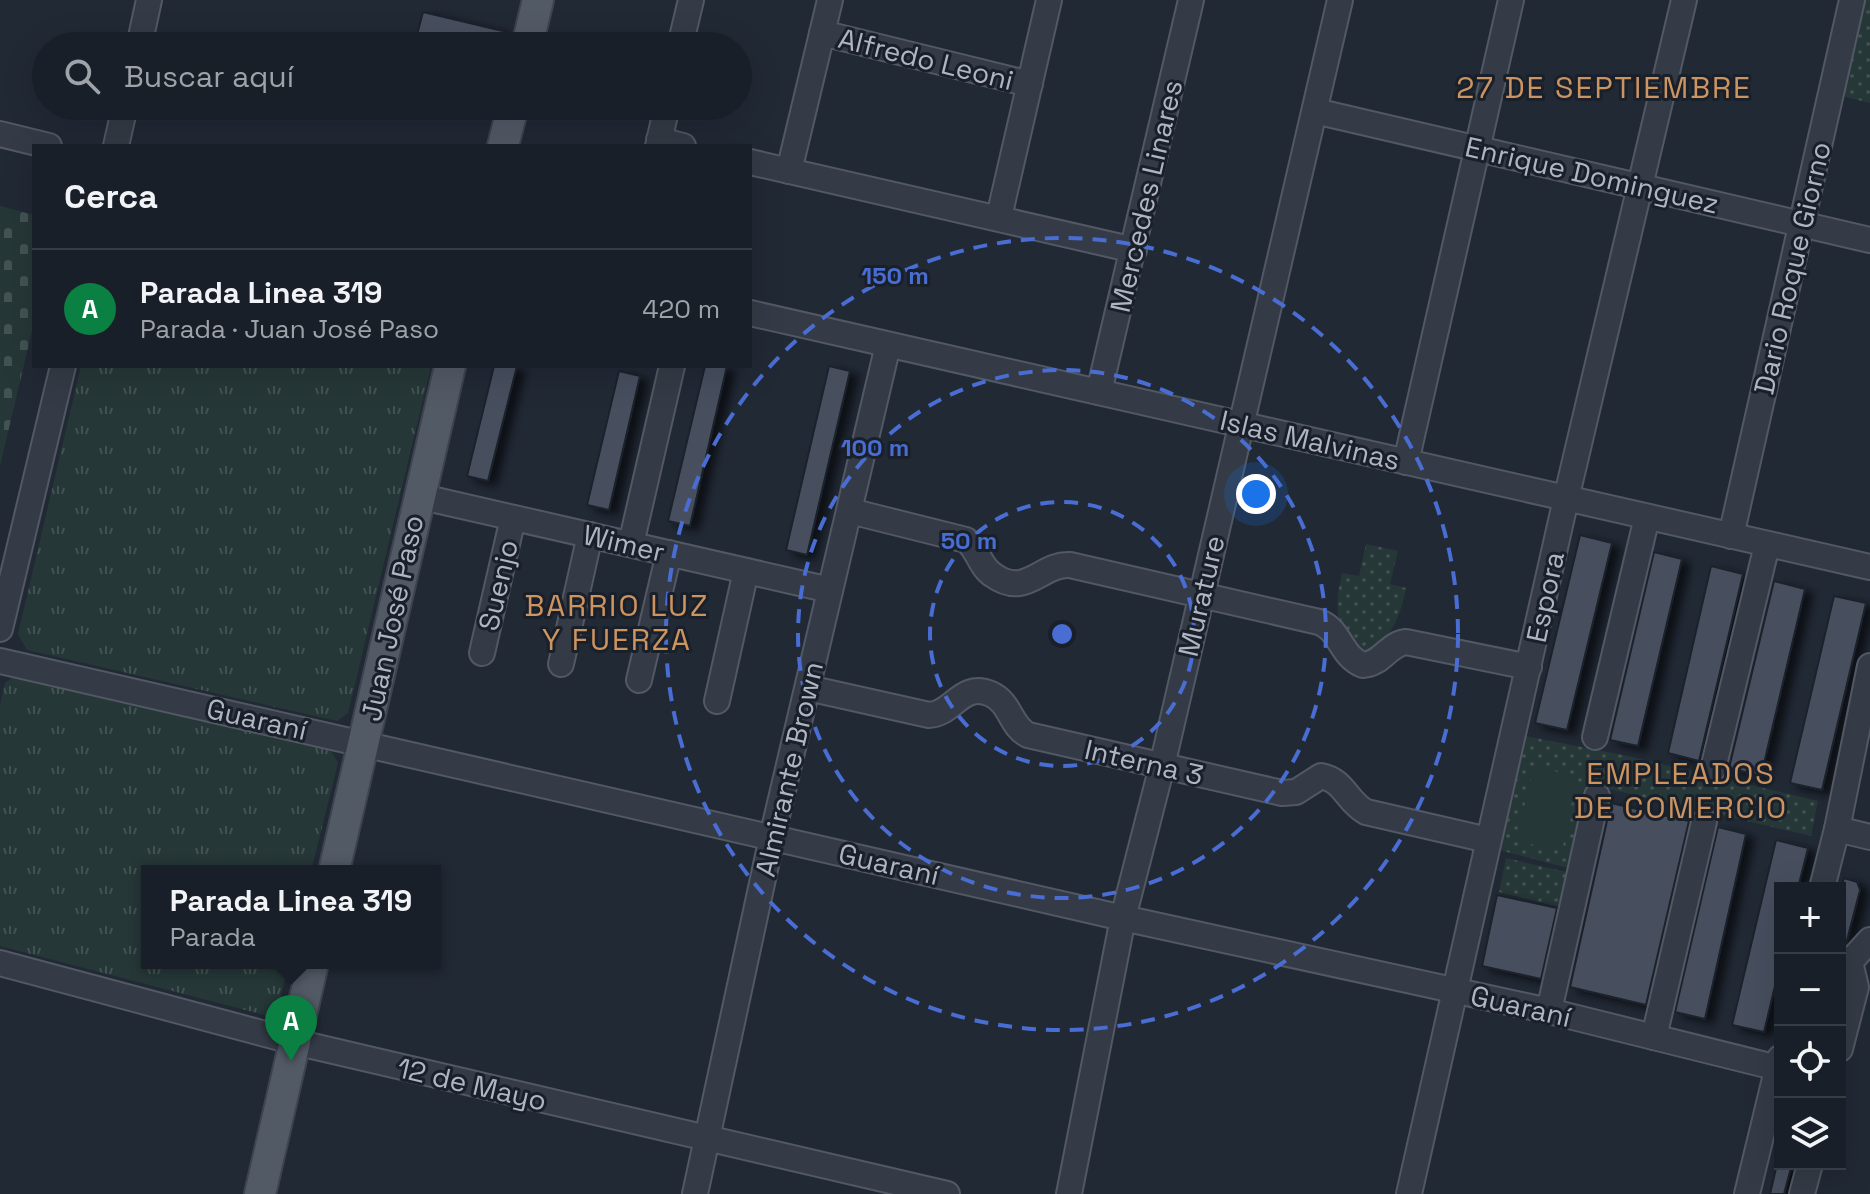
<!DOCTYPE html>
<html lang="es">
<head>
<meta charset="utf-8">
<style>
	body { margin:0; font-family:"Space Grotesk",sans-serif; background:#262c34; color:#f1f3f6 }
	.controls { position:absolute; right:24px; bottom:24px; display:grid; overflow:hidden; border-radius:0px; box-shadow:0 8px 32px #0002 }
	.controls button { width:72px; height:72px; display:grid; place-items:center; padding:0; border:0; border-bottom:2px solid #373d45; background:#191f28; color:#f1f3f6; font:40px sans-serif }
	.you { position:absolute; left:1256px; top:494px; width:28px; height:28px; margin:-20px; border:6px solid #fff; border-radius:50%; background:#1a73e8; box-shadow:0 0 0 12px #1a73e833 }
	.badge { display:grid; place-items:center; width:52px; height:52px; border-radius:50%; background:#0b8043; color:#fff; font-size:26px; font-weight:700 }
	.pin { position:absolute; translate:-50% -66px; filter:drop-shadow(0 2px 4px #0008) }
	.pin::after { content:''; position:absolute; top:42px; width:28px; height:24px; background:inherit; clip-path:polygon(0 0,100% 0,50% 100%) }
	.popup { position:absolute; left:141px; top:865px; width:300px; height:104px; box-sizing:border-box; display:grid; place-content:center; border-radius:0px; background:#191f28; filter:drop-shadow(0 2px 6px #0005); font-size:26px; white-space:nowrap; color:#9fa2a8 }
	.popup b { font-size:30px; color:#f1f3f6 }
	.popup::after { content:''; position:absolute; left:50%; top:100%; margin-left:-16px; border:16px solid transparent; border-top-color:#191f28 }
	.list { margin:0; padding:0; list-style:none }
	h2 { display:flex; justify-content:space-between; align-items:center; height:104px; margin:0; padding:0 32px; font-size:34px }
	h2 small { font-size:26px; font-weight:400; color:#9fa2a8 }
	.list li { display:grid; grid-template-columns:52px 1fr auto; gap:24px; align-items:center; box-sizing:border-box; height:120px; padding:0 32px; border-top:2px solid #373d45 }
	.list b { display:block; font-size:30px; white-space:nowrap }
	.list p { margin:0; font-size:26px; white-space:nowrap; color:#9fa2a8 }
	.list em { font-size:26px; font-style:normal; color:#9fa2a8 }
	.icon { flex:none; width:44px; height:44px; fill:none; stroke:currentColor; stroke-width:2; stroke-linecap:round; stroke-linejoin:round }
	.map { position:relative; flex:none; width:1870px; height:1194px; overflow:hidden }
	.search { position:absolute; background:#191f28; box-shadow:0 8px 32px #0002; left:32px; top:32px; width:720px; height:88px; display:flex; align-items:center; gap:20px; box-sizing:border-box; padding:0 28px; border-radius:44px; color:#9fa2a8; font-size:30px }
	.panel { position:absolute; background:#191f28; box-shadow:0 8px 32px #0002; left:32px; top:144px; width:720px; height:224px; border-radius:0px }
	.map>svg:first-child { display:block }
</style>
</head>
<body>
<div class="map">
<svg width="1870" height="1194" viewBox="0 0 1870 1194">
	<defs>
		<pattern id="grass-tufts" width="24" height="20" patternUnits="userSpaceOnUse" patternTransform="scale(2)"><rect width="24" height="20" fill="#263738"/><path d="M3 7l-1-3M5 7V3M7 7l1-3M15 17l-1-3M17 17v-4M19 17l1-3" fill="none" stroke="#435253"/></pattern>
		<pattern id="cemetery-stones" width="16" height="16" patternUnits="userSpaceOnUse" patternTransform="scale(2)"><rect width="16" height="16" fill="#263738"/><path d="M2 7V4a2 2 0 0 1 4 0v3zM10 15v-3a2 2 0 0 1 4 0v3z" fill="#435253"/></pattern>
		<pattern id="park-dots" width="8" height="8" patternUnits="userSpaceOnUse" patternTransform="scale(2)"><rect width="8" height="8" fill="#263738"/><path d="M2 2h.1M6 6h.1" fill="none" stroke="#435253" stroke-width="1.8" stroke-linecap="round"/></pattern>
		<filter id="shadow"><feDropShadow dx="8" dy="4.5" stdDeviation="4" flood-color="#0009"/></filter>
	</defs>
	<rect width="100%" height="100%" fill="#212935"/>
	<g fill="url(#grass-tufts)">
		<path d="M81,366H431L348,713L337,721L27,650L18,634Z"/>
		<path d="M13,677L331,751L338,763L311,871H147V963H289L277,1011L268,1016L0,946V705L5,683Z"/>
	</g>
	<path fill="url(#cemetery-stones)" d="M0,206L34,215V322L0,466Z"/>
	<g fill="url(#park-dots)">
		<path d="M1863,0H1870V103L1842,96Z"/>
		<path d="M1366,544L1398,551L1390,584L1406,588C1401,614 1390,647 1360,653C1335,625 1334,609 1342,573L1359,576Z"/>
		<path d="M1525,736L1623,755L1818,801L1811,836L1591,785L1572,869L1499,850Z"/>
		<path d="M1506,858L1567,872L1559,907L1499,892Z"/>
	</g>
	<path fill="#263738" d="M1534,766L1577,777L1562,851L1516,841Z"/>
	<g fill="#47505f" stroke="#1c222c" stroke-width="2" filter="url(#shadow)">
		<path d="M423,12L503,31L500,46H414Z"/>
		<path d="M494,366H517L488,481L467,476Z"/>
		<path d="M705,366H727L690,526L668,521Z"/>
		<path d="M829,366L850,371L807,555L786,550Z"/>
		<path d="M619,371L640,376L609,510L587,505Z"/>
		<path d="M1580,535L1612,543L1567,730L1535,723Z"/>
		<path d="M1654,552L1682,559L1638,746L1610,740Z"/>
		<path d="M1711,566L1743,574L1699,761L1668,753Z"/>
		<path d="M1774,581L1805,589L1761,776L1729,768Z"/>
		<path d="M1834,596L1866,603L1822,790L1790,783Z"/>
		<path d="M1611,803L1689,821L1646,1005L1570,987Z"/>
		<path d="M1718,827L1746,834L1705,1019L1675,1012Z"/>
		<path d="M1776,840L1808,848L1798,888H1780V965L1764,1032L1732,1025Z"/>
		<path d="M1844,878L1857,882L1860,890L1846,944L1840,943V892Z"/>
		<path d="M1497,895L1557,908L1541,979L1482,966Z"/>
		<path d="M1777,1164H1792L1784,1194H1770Z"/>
	</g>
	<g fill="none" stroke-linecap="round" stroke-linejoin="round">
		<g stroke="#525864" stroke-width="28">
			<g id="minor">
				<path d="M822,33L1030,84"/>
				<path d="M139,46L149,0"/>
				<path d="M680,46L691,0"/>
				<path d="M1315,111L1870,240"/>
				<path d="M0,134L49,146"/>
				<path d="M659,140L683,146"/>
				<path d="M116,146L125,106"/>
				<path d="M658,146L667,106"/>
				<path d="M750,162L1134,250"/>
				<path d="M789,171L830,0"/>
				<path d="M999,217L1049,0"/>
				<path d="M750,313L1870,567"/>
				<path d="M1099,392L1191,0"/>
				<path d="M1406,462L1511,0"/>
				<path d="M418,496L830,590"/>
				<path d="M850,511L966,540C978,549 980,567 993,575C1026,599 1041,563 1070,565L1319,622C1341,630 1340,656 1363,665C1382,664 1388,644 1406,642L1529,667"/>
				<path d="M1731,536L1852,0"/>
				<path d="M631,544L672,366"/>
				<path d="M0,629L63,366"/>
				<path d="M482,653L513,518"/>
				<path d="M0,661L1123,918L1549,1011L1778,1068"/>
				<path d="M561,664L590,535"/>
				<path d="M639,680L669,553"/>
				<path d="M808,688L929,715C953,714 962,681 991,694C1011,703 1010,726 1028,735L1282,793L1296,792L1321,776C1344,780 1347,802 1366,812L1488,840"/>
				<path d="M717,701L746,571"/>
				<path d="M1595,737L1647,517"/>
				<path d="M1713,769L1767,545"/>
				<path d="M1837,829L1870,837"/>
				<path d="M1822,888L1837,829L1870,666"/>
				<path d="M1840,958L1850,962L1856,987L1840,1049"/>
				<path d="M1850,962L1870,940"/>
				<path d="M0,963L295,1042L947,1194"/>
				<path d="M1549,1011L1597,796"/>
				<path d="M1654,1037L1704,822"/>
				<path d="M695,1194L772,837L888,345"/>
				<path d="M1069,1194L1123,918L1162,766L1340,0"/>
				<path d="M1409,1194L1566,499L1684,0"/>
				<path d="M1747,1194L1780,1058"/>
				<path d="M1802,1194L1810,1164"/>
			</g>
		</g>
		<g stroke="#3e444f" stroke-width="34">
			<g id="major">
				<path d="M527,46L538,0"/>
				<path d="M503,146L513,106"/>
				<path d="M334,871L450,366"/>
				<path d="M260,1194L313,963"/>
			</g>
		</g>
		<use href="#minor" stroke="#343b46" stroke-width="24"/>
		<use href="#major" stroke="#525a66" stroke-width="30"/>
	</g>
	<g fill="none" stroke="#496dd2" stroke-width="4" stroke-dasharray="14 10">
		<circle cx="1062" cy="634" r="132"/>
		<circle cx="1062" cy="634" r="264"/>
		<circle cx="1062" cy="634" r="396"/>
	</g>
	<g text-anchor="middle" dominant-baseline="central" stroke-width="6" stroke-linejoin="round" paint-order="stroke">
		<g font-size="28" fill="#afb5c3" stroke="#1a202a">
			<text transform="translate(926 59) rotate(14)">Alfredo Leoni</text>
			<text transform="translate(1592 175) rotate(13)">Enrique Dominguez</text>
			<text transform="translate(1146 196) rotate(-77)">Mercedes Linares</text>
			<text transform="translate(1792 268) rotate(-77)">Dario Roque Giorno</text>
			<text transform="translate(1310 440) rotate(13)">Islas Malvinas</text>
			<text transform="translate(624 543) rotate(13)">Wimer</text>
			<text transform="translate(498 585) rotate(-77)">Suenjo</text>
			<text transform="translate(1201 596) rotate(-77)">Murature</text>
			<text transform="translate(1545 597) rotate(-78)">Espora</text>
			<text transform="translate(392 618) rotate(-78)">Juan José Paso</text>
			<text transform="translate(257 719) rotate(13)">Guaraní</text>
			<text transform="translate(1144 762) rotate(13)">Interna 3</text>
			<text transform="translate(789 769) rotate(-77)">Almirante Brown</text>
			<text transform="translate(889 864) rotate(13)">Guaraní</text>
			<text transform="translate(1521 1006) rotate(13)">Guaraní</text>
			<text transform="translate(472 1084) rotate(13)">12 de Mayo</text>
		</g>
		<g font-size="30" letter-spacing="2" fill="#cb9461" stroke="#1a202a">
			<text x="1604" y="87">27 DE SEPTIEMBRE</text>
			<text x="617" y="605">BARRIO LUZ<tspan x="617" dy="34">Y FUERZA</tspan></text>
			<text x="1681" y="773">EMPLEADOS<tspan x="1681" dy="34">DE COMERCIO</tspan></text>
		</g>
	</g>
	<circle cx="1062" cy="634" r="12" fill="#496dd2" stroke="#1a202a" stroke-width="4"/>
	<g font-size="24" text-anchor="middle" font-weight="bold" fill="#496dd2" stroke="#1a202a" stroke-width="6" stroke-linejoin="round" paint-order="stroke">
		<text x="895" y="284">150 m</text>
		<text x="875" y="456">100 m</text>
		<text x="969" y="549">50 m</text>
	</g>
</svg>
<div class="controls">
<button>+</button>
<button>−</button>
<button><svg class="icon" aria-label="locate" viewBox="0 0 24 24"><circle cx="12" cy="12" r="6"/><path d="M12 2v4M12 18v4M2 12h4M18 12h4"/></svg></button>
<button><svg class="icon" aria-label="layers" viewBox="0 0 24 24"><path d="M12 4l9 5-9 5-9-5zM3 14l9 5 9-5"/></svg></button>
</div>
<div class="you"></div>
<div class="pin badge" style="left:291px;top:1061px">A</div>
<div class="popup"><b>Parada Linea 319</b>Parada</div>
<div class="search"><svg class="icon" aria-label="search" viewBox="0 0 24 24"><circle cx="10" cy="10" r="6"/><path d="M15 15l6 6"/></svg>Buscar aquí</div>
<section class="panel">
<h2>Cerca<small></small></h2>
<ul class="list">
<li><span class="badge">A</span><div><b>Parada Linea 319</b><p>Parada · Juan José Paso</p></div><em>420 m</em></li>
</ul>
</section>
</div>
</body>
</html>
